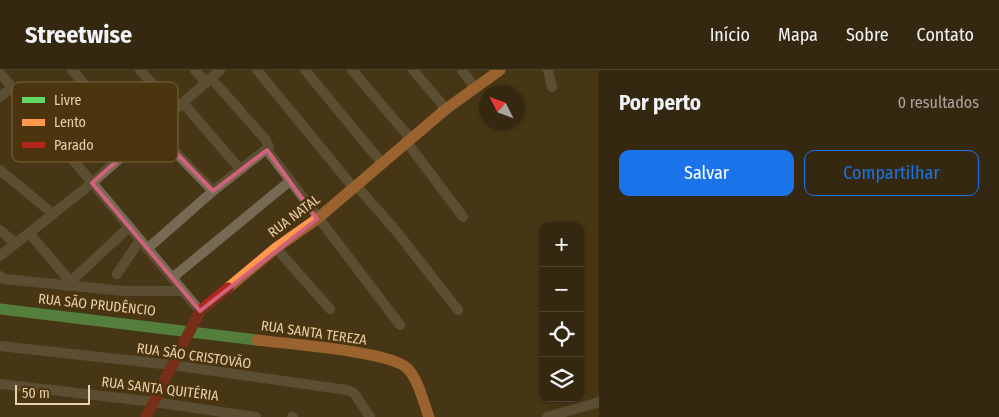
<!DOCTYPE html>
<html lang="pt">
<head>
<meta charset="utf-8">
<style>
	body { margin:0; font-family:"Fira Sans Condensed",sans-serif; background:#40341e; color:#f1f3f6 }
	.controls { position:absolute; right:15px; bottom:15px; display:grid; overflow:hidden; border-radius:10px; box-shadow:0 1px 4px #0004 }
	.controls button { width:45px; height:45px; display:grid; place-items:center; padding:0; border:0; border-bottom:1px solid #4f4430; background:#352810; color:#f1f3f6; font:25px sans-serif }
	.compass { position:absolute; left:479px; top:15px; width:45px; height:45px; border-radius:50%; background:#352810; box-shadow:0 1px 4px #0004; rotate:312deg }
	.scale { position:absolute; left:15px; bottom:12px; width:75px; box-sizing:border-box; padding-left:5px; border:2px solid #e6d0ae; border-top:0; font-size:14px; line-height:18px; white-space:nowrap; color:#e6d0ae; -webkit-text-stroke:4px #4b350e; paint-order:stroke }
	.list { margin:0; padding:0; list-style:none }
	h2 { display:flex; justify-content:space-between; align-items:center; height:65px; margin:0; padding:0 20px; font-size:21px }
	h2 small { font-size:16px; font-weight:400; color:#aaa69f }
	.actions { display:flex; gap:10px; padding:15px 20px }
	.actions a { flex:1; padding:11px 0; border:1px solid #1a73e8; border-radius:10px; text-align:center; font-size:18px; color:#1a73e8 }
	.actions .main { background:#1a73e8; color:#fff }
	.icon { flex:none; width:28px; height:28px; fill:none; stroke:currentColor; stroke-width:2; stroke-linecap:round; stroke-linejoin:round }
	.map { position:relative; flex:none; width:599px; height:347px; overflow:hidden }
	header { display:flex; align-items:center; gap:30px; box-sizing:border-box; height:70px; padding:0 25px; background:#352810; border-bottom:1px solid #4f4430 }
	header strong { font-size:24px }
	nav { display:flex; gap:28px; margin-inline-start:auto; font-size:18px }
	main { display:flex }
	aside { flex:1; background:#352810 }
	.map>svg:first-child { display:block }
</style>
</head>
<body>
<header>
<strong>Streetwise</strong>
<nav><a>Início</a><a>Mapa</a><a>Sobre</a><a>Contato</a></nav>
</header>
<main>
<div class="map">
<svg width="599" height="347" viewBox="0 0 599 347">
	<rect width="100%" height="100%" fill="#473615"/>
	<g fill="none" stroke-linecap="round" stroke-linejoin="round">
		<g stroke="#776a55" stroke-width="10">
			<path d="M72,0L136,74"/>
			<path d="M140,0L176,39"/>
			<path d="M195,0L206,13"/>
			<path d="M257,0L353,117"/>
			<path d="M305,0L381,92"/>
			<path d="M352,0L410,68"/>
			<path d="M413,0L446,39"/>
			<path d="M462,0L474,17"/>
			<path d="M548,0L552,17"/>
			<path d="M0,3L200,241"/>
			<path d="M0,27L12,17"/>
			<path d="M183,33L240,99"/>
			<path d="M153,59L213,121"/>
			<path d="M406,71L463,147"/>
			<path d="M267,80L400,255"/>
			<path d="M0,100L52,143"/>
			<path d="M356,115L397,162L458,240"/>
			<path d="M0,160L15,173"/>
			<path d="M29,163L70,211"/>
			<path d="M276,178L330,239"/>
			<path d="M147,179L213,121L269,77L266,70L211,8"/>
			<path d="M0,186L92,113L220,0"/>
			<path d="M117,204L140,170"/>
			<path d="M0,206L4,209L124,221H183"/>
			<path d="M172,208L290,111"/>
			<path d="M66,216L129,157"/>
			<path d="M0,276L172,295L347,320L354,323L370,347"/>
			<path d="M0,314L154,332L256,347"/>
			<path d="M292,347H293"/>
			<path d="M547,347L599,332"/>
		</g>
		<path stroke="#63d668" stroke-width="11" d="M0,239L257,270"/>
		<g stroke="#ff974d" stroke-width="11">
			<path d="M228,218L276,178L317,149L446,39L500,0"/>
			<path d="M257,270C286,274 389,281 407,298C419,310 423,332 429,347"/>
		</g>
		<path stroke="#b3261e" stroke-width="11" d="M146,347L200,241L228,218"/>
	</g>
	<path d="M0 0H599V347H0ZM153,59L213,121L267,80L317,149L200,241L92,113Z" fill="#473615" fill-opacity=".55" fill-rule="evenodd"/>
	<path fill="none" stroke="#d0627c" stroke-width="4" stroke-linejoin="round" d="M153,59L213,121L267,80L317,149L200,241L92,113Z"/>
	<g text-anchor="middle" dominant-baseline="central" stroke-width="5" stroke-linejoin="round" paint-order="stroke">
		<g font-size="14" fill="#e6d0ae" stroke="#4b350e">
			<text transform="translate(294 146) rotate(-37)">RUA NATAL</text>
			<text transform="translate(97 235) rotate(6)">RUA SÃO PRUDÊNCIO</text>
			<text transform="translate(314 263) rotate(8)">RUA SANTA TEREZA</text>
			<text transform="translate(194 286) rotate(8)">RUA SÃO CRISTOVÃO</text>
			<text transform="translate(160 319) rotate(7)">RUA SANTA QUITÉRIA</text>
		</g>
	</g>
	<rect x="12" y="12" width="166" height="80" rx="8" fill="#4b350e" stroke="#7a643e" stroke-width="1"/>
	<rect x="22" y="27" width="23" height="6" fill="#63d668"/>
	<rect x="22" y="49" width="23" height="7" fill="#ff974d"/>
	<rect x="22" y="72" width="23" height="6" fill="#b3261e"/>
	<g font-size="14" fill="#e6d0ae">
		<text x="54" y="35">Livre</text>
		<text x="54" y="57">Lento</text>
		<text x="54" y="80">Parado</text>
	</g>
</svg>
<div class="controls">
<button>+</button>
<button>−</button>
<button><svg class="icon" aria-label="locate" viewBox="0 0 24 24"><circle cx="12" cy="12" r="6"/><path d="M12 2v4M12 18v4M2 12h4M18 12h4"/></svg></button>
<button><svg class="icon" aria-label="layers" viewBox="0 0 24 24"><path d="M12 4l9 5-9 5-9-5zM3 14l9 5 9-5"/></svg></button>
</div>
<svg class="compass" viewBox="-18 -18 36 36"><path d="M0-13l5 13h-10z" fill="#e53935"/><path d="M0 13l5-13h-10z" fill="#aaa69f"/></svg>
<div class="scale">50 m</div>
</div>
<aside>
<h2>Por perto<small>0 resultados</small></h2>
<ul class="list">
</ul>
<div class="actions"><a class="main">Salvar</a><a>Compartilhar</a></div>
</aside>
</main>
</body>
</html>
